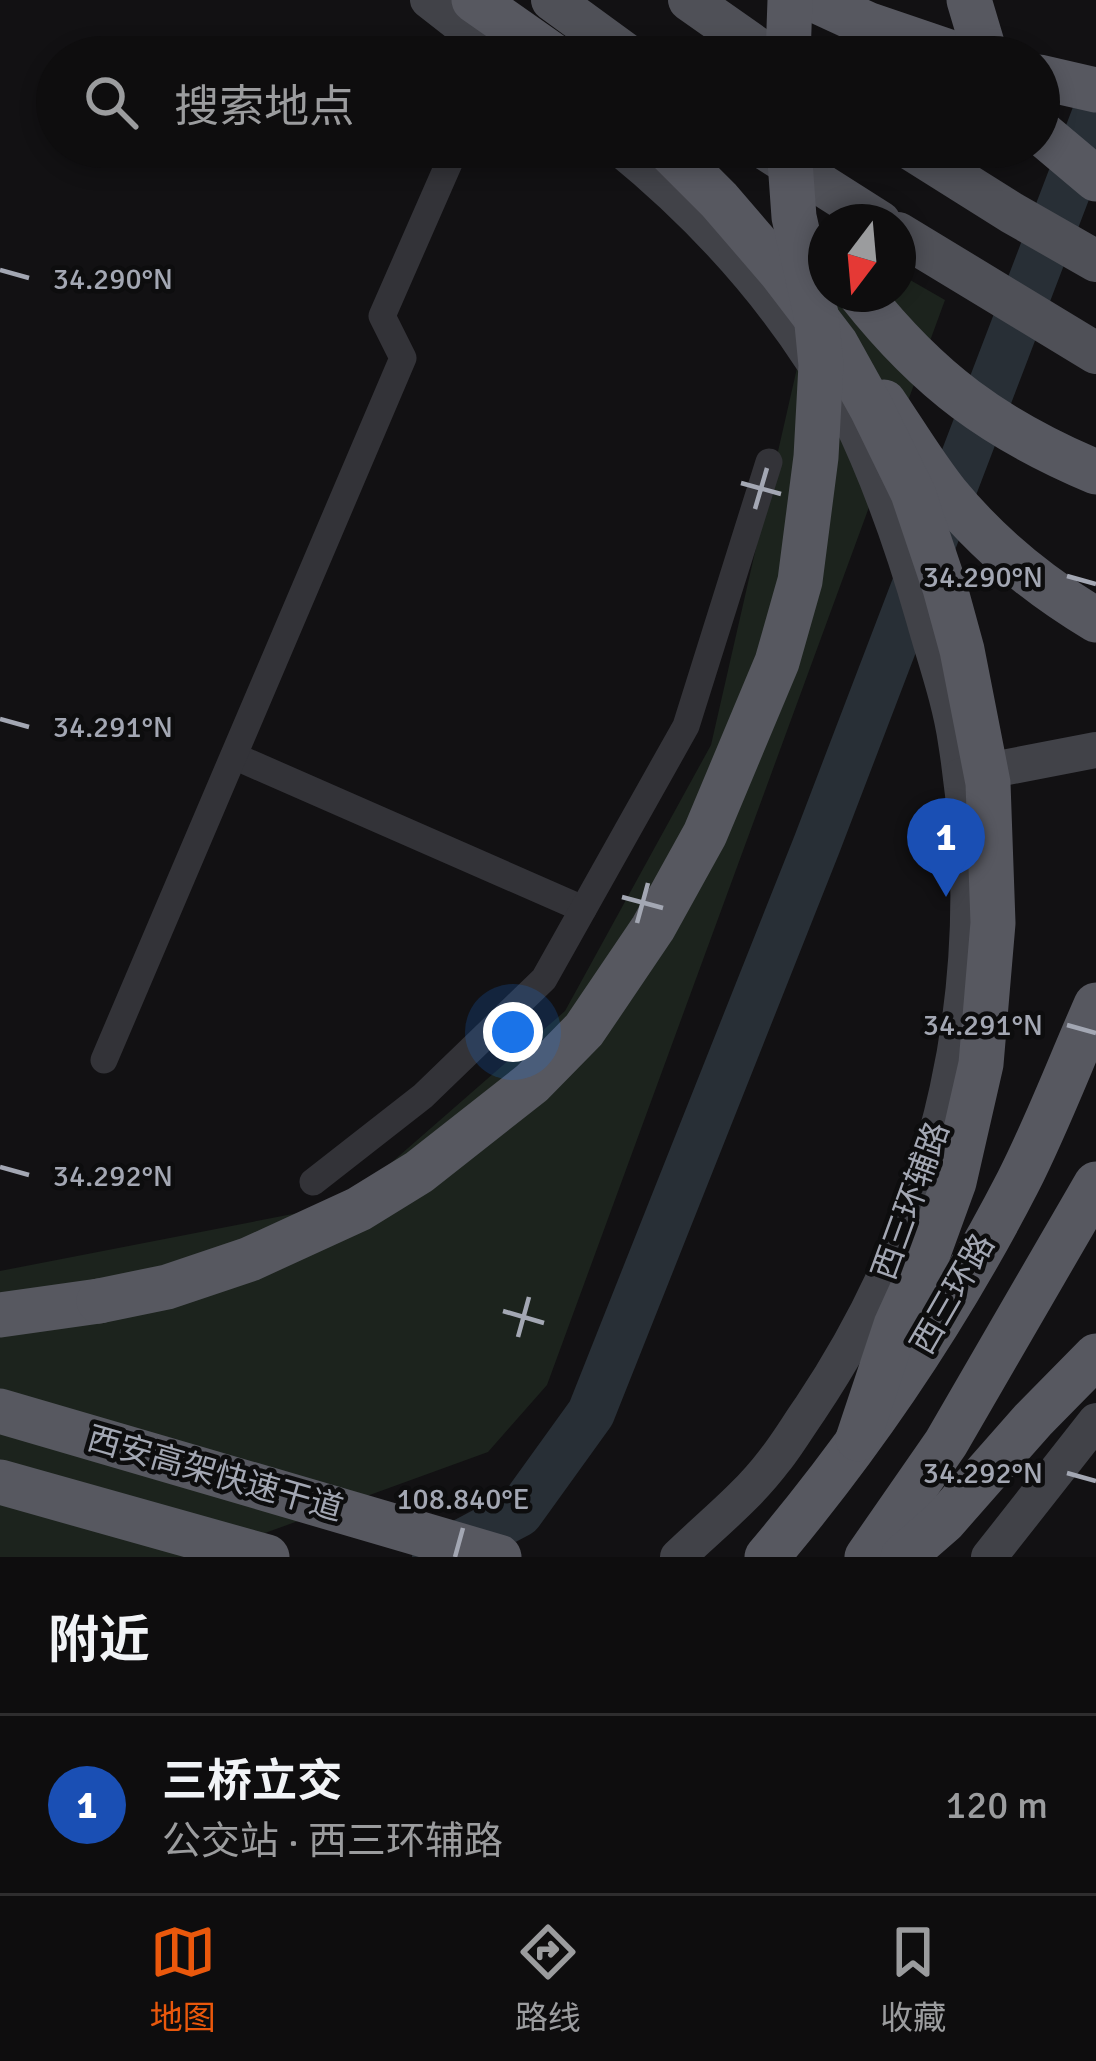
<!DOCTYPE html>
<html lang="zh">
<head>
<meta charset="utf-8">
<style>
	body { margin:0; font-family:Signika,"Noto Sans SC",sans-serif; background:#1c1b1c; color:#f1f3f6 }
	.compass { position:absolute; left:808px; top:204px; width:108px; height:108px; border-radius:50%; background:#0e0d0e; box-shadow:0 6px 18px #0003; rotate:196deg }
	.you { position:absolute; left:513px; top:1032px; width:42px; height:42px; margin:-30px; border:9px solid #fff; border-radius:50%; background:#1a73e8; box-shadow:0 0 0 18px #1a73e833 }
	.badge { display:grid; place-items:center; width:78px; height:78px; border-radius:50%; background:#ea580c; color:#fff; font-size:39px; font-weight:700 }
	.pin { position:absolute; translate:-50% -99px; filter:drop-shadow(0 3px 6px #0008) }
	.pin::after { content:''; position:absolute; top:63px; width:42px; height:36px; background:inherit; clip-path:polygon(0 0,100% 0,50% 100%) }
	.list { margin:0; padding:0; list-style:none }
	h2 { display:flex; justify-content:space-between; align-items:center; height:156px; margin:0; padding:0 48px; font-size:51px }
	h2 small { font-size:39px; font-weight:400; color:#9b9c9e }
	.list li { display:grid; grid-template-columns:78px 1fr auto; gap:36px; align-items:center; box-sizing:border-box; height:180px; padding:0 48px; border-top:3px solid #2e2d2e }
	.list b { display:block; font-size:45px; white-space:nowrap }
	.list p { margin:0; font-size:39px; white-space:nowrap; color:#9b9c9e }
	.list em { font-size:39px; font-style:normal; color:#9b9c9e }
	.icon { flex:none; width:66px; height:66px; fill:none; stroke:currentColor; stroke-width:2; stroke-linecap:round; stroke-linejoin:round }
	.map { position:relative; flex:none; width:1096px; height:1557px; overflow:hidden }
	.search { position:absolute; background:#0e0d0e; box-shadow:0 6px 18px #0003; left:36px; right:36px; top:36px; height:132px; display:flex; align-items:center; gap:30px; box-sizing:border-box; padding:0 42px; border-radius:66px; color:#9b9c9e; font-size:45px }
	.sheet { height:336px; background:#0e0d0e }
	nav { display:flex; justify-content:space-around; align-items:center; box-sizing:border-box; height:168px; border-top:3px solid #2e2d2e; background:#0e0d0e; font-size:33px; color:#9b9c9e }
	nav a { display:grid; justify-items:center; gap:6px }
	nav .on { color:#ea580c }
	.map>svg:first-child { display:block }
</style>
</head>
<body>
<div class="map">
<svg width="1096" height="1557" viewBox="0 0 1096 1557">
	<rect width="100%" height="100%" fill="#121113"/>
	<path fill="#1c231d" d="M826,241V294H898V273L945,300L547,1385L488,1452L199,1557H0V1271L344,1204L565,1011L711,745Z"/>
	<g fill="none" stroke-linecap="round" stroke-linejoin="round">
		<path stroke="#282f36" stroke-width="48" d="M436,1557L519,1513L591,1413L817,844L1096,114"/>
		<g stroke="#333338" stroke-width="27">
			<path d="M234,756L583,909"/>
			<path d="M104,1060L403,358L382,316L456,147"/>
			<path d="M313,1182L423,1096L544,979L686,726L769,462"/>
		</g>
		<g stroke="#414248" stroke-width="36">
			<path d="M428,0L501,57"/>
			<path d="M618,147C694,209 760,279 813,361C825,378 838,396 848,414C880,480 904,549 924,619C935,659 950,700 956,742C994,979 944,1209 810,1409C798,1426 787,1445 774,1461C746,1498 711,1525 678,1557"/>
			<path d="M961,776L1096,750"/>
			<path d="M989,1557L1096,1421"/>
		</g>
		<g stroke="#4f5057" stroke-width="42">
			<path d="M552,0L630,57"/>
			<path d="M689,0L770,57"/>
			<path d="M762,147L880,222"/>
			<path d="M907,147L1012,213L1096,261"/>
			<path d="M898,233L1096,353"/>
		</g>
		<g stroke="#575860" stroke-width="45">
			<path d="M474,0L555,57"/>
			<path d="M815,0L867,24L964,57"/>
			<path d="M969,0L986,57"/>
			<path d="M788,57L790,0"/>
			<path d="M1039,77L1096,90"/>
			<path d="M1039,131L1096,179"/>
			<path d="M860,294C929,381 994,429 1096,472"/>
			<path d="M884,402C905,433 924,465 947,494C988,544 1041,587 1096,620"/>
			<path d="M0,1315L99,1301"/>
			<path d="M0,1411L499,1557"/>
			<path d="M0,1482L267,1557"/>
			<path d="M767,1557C864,1442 949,1316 1018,1182C1047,1125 1070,1064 1096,1005"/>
			<path d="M867,1557L946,1443L1096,1184"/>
			<path d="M903,1557L944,1521L1033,1420L1096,1356"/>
		</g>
		<g stroke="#575860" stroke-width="45">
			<path d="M666,147L719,200L781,272L836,344L871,407L913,493L945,588L962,650L988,783L993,923L981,1064L954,1182L926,1259L896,1325L858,1439"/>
			<path d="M99,1301L167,1287L250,1259L359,1209L419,1172L532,1083L584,1030L653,928L705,834L777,662L800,581L816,457L821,365L816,314L794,217L789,147"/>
		</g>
	</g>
	<path fill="none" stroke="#a3a7b3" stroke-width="4.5" d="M0,270L29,278M741,483L781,494M755,509L767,468M1067,576L1096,584M0,719L29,727M622,897L663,908M637,923L648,883M1067,1025L1096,1033M0,1167L29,1175M503,1311L544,1323M518,1337L529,1297M1067,1473L1096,1481M455,1557L463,1528"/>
	<g text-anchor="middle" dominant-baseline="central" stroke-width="9" stroke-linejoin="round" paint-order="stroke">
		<g font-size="33" fill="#a3a7b3" stroke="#0d0d0e">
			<text transform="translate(911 1201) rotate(-70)">西三环辅路</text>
			<text transform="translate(953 1294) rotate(-60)">西三环路</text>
			<text transform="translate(215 1474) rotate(16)">西安高架快速干道</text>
		</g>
	</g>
	<g font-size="30" text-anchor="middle" fill="#a3a7b3" stroke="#0d0d0e" stroke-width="9" stroke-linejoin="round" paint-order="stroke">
		<text x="113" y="289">34.290°N</text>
		<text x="983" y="587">34.290°N</text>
		<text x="113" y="737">34.291°N</text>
		<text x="983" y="1035">34.291°N</text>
		<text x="113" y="1186">34.292°N</text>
		<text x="983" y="1483">34.292°N</text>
		<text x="463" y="1509">108.840°E</text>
	</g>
</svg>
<svg class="compass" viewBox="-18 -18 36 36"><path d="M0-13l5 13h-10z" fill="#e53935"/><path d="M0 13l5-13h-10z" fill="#9b9c9e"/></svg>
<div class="you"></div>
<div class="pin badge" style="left:946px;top:897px;background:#1a4fb4">1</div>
<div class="search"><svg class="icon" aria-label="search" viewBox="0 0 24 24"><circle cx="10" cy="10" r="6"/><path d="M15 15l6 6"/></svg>搜索地点</div>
</div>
<section class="sheet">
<h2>附近<small></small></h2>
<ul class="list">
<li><span class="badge" style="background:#1a4fb4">1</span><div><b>三桥立交</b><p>公交站 · 西三环辅路</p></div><em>120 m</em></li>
</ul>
</section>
<nav>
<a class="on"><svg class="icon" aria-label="map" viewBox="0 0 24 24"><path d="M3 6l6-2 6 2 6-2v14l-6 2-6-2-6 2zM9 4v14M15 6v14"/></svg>地图</a>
<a><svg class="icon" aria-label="directions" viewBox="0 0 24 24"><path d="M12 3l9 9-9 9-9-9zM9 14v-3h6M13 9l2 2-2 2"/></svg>路线</a>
<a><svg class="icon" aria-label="saved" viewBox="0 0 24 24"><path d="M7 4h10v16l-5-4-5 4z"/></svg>收藏</a>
</nav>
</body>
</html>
